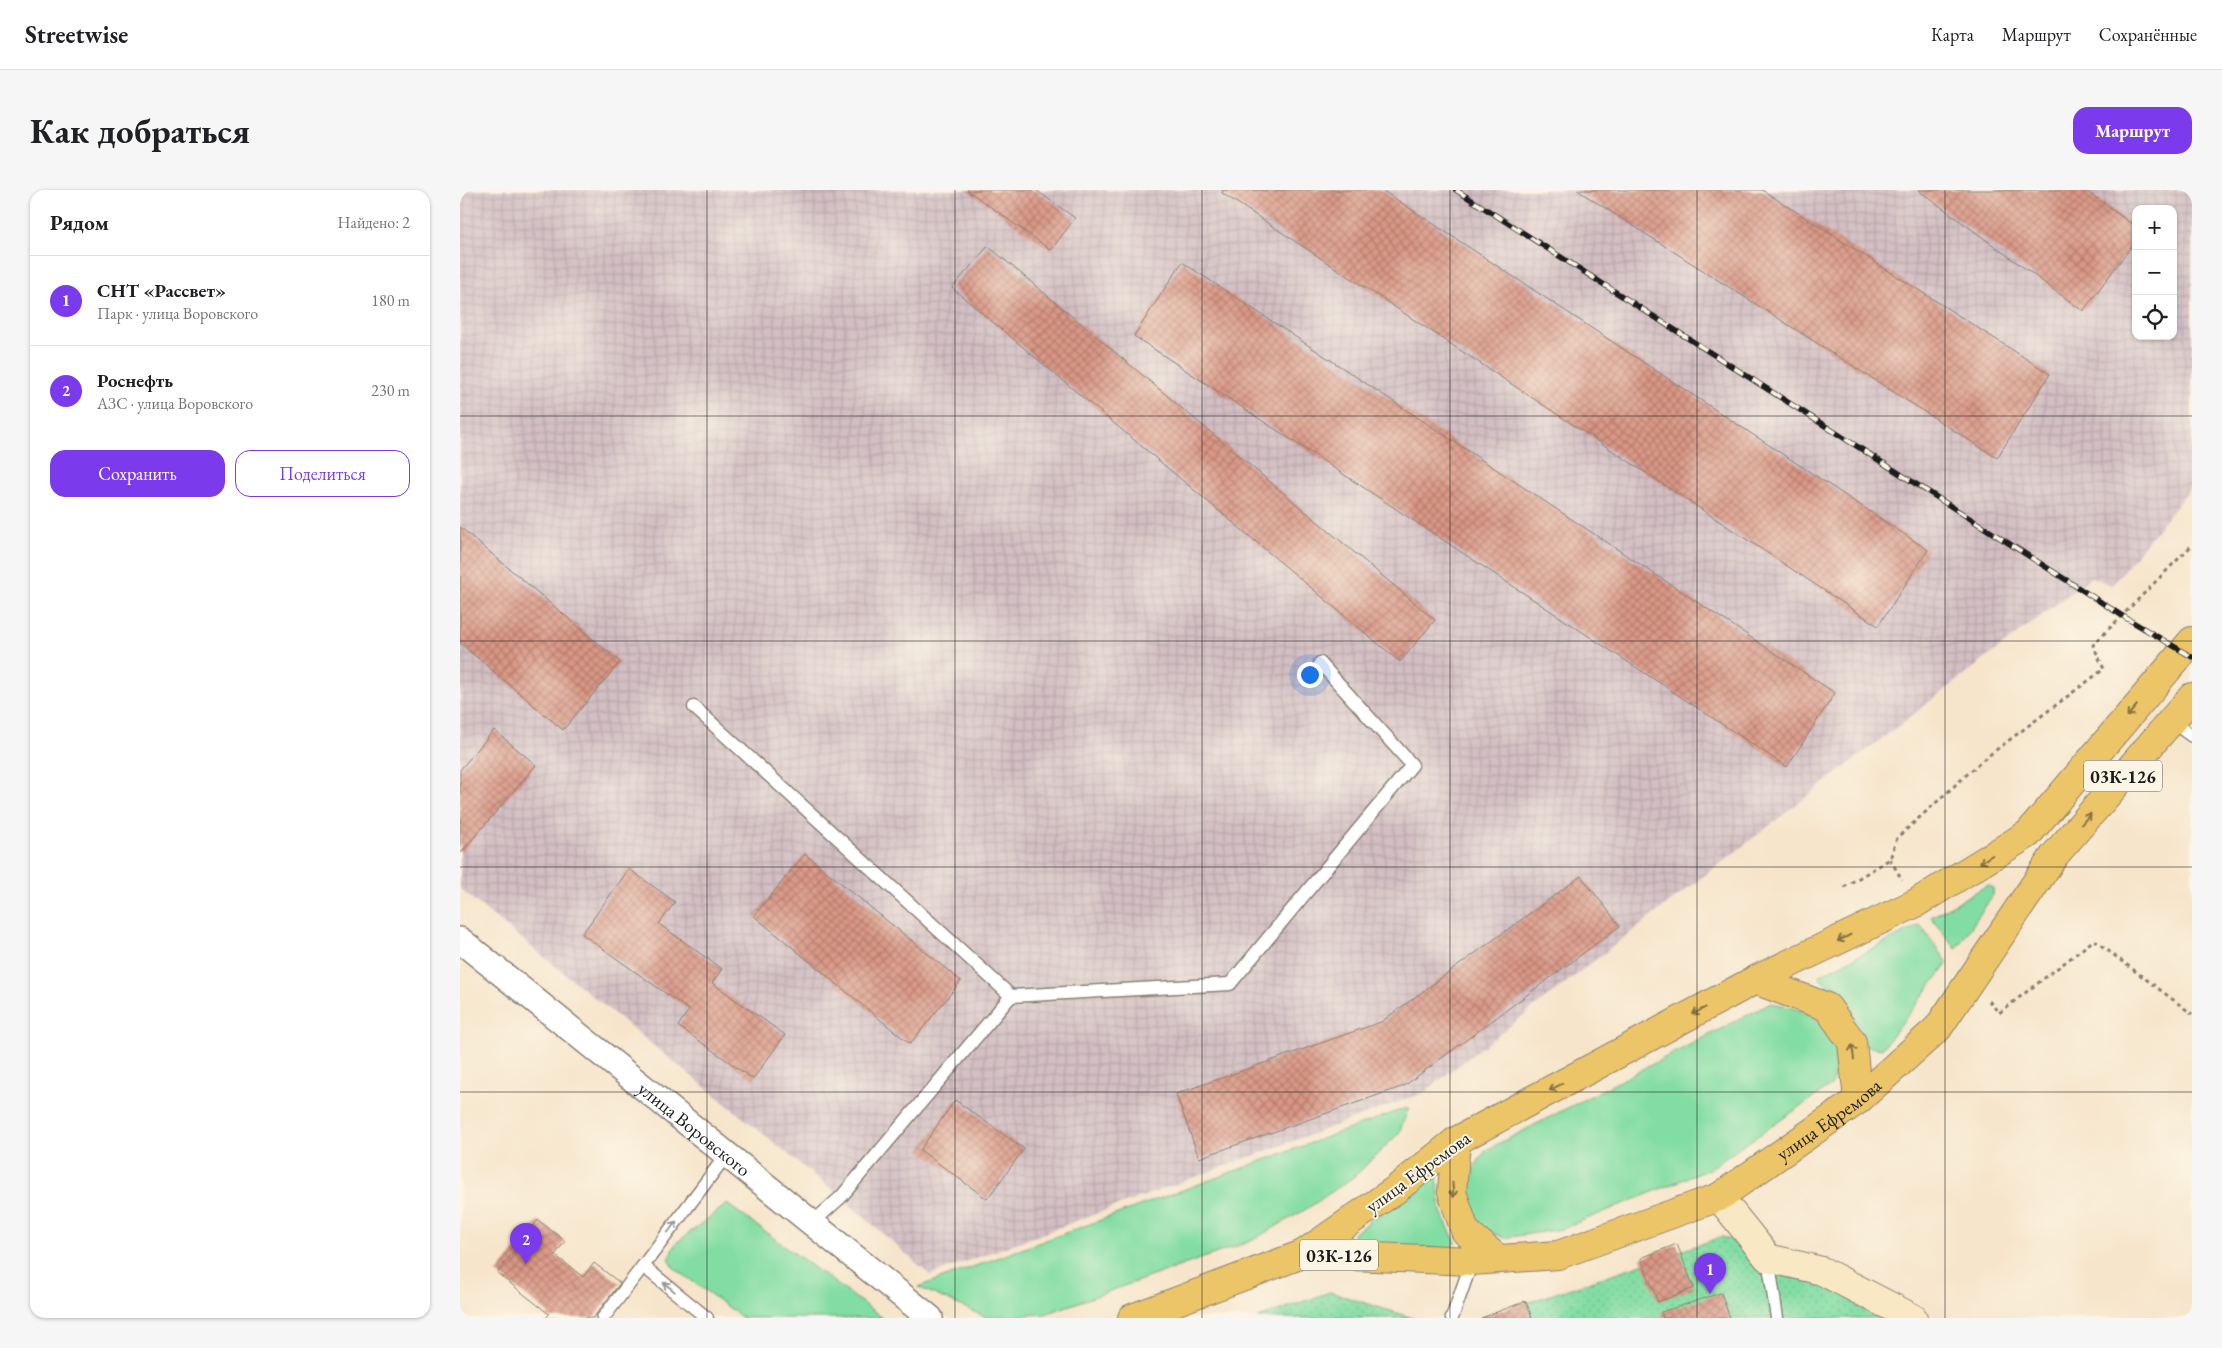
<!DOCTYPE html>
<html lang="ru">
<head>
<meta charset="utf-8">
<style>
	body { margin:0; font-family:"EB Garamond",serif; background:#f6f6f6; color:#202124 }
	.controls { position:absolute; right:15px; top:15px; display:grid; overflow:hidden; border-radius:10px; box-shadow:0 1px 4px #0004 }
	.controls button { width:45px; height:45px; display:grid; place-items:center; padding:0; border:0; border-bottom:1px solid #e0e0e0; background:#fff; color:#202124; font:25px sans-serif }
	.you { position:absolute; left:849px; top:484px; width:18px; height:18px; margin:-12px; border:4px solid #fff; border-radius:50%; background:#1a73e8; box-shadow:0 0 0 8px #1a73e833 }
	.badge { display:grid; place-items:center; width:32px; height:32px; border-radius:50%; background:#7c3aed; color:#fff; font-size:16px; font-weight:700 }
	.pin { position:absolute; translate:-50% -41px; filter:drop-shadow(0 1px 2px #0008) }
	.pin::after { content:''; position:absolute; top:26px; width:18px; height:15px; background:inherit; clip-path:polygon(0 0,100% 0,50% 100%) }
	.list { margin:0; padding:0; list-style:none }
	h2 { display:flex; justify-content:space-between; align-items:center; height:65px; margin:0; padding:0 20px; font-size:21px }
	h2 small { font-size:16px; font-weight:400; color:#757577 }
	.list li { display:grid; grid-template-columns:32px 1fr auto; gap:15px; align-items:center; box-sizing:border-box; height:90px; padding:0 20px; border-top:1px solid #e0e0e0 }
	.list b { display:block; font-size:19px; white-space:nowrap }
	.list p { margin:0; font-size:16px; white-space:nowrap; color:#757577 }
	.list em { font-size:16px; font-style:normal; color:#757577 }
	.actions { display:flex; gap:10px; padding:15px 20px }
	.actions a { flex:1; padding:11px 0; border:1px solid #7c3aed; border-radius:15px; text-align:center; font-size:18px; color:#7c3aed }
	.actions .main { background:#7c3aed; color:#fff }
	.icon { flex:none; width:28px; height:28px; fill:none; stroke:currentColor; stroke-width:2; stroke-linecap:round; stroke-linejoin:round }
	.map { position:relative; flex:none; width:1732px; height:1128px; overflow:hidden; border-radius:15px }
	header { display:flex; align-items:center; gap:30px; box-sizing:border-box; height:70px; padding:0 25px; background:#fff; border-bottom:1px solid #e0e0e0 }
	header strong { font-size:24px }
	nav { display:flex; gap:28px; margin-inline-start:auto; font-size:18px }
	.intro { display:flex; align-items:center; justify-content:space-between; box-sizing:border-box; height:120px; padding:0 30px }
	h1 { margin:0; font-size:35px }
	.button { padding:12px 22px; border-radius:15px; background:#7c3aed; color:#fff; font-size:18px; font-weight:700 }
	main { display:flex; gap:30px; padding:0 30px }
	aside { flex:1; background:#fff; border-radius:15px; box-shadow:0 1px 4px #0004 }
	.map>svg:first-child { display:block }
</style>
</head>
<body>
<header>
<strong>Streetwise</strong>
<nav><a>Карта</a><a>Маршрут</a><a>Сохранённые</a></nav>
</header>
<div class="intro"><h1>Как добраться</h1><a class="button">Маршрут</a></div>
<main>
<aside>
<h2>Рядом<small>Найдено: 2</small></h2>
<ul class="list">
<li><span class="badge">1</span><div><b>СНТ «Рассвет»</b><p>Парк · улица Воровского</p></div><em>180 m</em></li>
<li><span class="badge">2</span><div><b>Роснефть</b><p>АЗС · улица Воровского</p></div><em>230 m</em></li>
</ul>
<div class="actions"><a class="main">Сохранить</a><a>Поделиться</a></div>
</aside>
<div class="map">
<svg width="1732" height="1128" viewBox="0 0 1732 1128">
	<defs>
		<pattern id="industrial-grid" width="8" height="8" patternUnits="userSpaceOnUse" patternTransform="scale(1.25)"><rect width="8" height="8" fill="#d2bec3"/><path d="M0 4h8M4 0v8" fill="none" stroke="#b4a3a7"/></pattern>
		<pattern id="garden-dots" width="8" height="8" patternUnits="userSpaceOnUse" patternTransform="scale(1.25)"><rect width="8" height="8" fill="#82dda3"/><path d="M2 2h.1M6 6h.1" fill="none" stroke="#70bd8c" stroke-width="1.8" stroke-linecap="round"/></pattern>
		<pattern id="building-cross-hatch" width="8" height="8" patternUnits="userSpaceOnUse" patternTransform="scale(1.25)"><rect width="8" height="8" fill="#da9785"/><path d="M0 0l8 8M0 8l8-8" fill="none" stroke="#b07a6c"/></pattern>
	</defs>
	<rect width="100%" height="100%" fill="#fcf5e5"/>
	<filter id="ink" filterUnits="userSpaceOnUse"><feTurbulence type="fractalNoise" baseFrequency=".02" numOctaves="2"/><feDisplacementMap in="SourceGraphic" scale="10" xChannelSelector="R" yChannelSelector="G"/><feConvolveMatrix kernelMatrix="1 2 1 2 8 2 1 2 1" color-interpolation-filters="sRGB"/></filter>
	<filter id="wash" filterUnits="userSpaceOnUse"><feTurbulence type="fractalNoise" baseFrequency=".0096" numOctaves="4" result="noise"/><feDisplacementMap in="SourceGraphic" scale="20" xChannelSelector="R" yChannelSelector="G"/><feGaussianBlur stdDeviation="1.12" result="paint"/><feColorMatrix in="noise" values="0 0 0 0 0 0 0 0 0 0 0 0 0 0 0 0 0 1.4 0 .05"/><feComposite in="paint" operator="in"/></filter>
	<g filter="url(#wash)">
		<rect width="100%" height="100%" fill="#f6e5cb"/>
		<path fill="url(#industrial-grid)" fill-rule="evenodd" d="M0,0H1732V296L1652,395L1631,387L963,903L470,1085L381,1007L0,699ZM1676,19H1713V146H1676Z"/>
		<g fill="#82dda3" stroke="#4f7c60">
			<path d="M1528,695L1533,698V705L1496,759L1471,727Z"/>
			<path d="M1460,735L1488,773L1422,859L1406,856L1394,826L1358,786Z"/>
			<path d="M1311,813C1360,821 1388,843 1372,895L1249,979L1102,1039L1044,1048L1019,1036C1004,998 1002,994 1026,960Z"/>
			<path d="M949,917L939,943L895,986L848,1018L791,1051L585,1124L526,1127L458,1097Z"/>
			<path d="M968,986H977L981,1022L996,1053L988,1059L897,1055L893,1044Z"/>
			<path d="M267,1014L423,1128H283L213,1077L209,1068L216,1053Z"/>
		</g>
		<g fill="url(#garden-dots)" stroke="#4f7c60">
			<path d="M1262,1047L1362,1081L1453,1128H1022Z"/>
			<path d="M870,1102L953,1128H798Z"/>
		</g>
		<g id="blocks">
			<g fill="url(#building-cross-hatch)">
				<path d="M507,0H576L615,28L591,60Z"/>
				<path d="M763,0H922L1468,360L1418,436L762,3Z"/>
				<path d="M1117,0H1302L1590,184L1537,268Z"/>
				<path d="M1458,0H1625L1676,37V50L1623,121Z"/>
				<path d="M528,56L975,430L940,472L492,98Z"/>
				<path d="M722,72L1375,503L1327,577L674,146Z"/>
				<path d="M0,337L160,472L103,540L0,453Z"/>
				<path d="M34,540L76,575L0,664V580Z"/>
				<path d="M345,664L501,791L450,854L294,726Z"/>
				<path d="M169,679L215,712L199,734L262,779L252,793L325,845L293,889L218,836L229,820L122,744Z"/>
				<path d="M1121,686L1160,736L944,896L739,968L716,904L921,832Z"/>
				<path d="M495,910L564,959L527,1009L460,960Z"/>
				<path d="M78,1030L105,1051L95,1065L123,1087L134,1073L160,1093L133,1128H86L89,1124L37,1083Z"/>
				<path d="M1217,1054L1234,1098L1198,1112L1181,1068Z"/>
				<path d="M1261,1103L1270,1128H1203L1201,1122Z"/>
				<path d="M1066,1111L1072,1128H1021Z"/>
			</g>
		</g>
	</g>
	<g filter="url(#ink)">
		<use href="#blocks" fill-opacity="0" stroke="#898074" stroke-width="1"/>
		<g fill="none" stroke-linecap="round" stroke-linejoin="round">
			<g stroke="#898074" stroke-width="15">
				<g id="lane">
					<path d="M234,517L551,806L770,794L952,575L860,473"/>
					<path d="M1711,531L1732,546"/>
					<path d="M351,1034L381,1007L551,806"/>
					<path d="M1308,1068L1317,1128"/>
					<path d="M183,1076L267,964"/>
					<path d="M143,1128L183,1076L247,1128"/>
					<path d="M992,1128L1012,1071"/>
				</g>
			</g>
			<g stroke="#898074" stroke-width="28">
				<g id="street">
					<path id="s1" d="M0,750L470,1128"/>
				</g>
			</g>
			<g stroke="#898074" stroke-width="30">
				<path id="secondary" d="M1259,1007L1308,1068L1362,1081L1453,1128"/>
			</g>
			<g stroke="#898074" stroke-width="30">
				<g id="primary">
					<path id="s2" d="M1732,451L1568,644L1456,713L1295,790L996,951L935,1000L843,1064L1012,1071L1098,1065L1259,1007L1398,910L1478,838L1594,666L1732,507"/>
					<path d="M1295,790L1367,817L1392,852L1398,910"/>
					<path d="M996,951L992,1002L1005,1041L1037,1068"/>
					<path d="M672,1128L843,1064"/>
				</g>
			</g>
			<g stroke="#898074" stroke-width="3" stroke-dasharray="4 4" stroke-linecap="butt">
				<path d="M1430,669L1442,690"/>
				<path d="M1384,697L1430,669L1437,648L1524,569L1644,479L1633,455L1732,355"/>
				<path d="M1529,811L1539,823L1634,750L1732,824"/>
			</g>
			<use href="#lane" stroke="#fff" stroke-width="12"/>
			<use href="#street" stroke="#fff" stroke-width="25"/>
			<use href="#secondary" stroke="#f8e8c3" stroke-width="28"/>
			<use href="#primary" stroke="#edc569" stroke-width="28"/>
			<g stroke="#1c1c1c" stroke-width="5.5">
				<path id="rail" d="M996,0L1661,425L1732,467"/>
			</g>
			<use href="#rail" stroke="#fcf5e5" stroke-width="4" stroke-dasharray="11" stroke-linecap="butt"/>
		</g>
		<defs><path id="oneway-shaft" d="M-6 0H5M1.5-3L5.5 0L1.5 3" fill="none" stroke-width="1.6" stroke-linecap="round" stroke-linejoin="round" transform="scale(1.25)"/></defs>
		<g stroke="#847042">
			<use href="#oneway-shaft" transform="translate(1672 521) rotate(130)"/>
			<use href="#oneway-shaft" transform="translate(1626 629) rotate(-49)"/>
			<use href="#oneway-shaft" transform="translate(1526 669) rotate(148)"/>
			<use href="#oneway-shaft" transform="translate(1384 748) rotate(154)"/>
			<use href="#oneway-shaft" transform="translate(1239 821) rotate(152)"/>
			<use href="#oneway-shaft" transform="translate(1393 862) rotate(-97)"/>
			<use href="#oneway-shaft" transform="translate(1096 897) rotate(152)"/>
			<use href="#oneway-shaft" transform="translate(993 1000) rotate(85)"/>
		</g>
		<g stroke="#999">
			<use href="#oneway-shaft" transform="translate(212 1037) rotate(-53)"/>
			<use href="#oneway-shaft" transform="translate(209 1097) rotate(-141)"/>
		</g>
	</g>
	<path fill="none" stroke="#1c1c1c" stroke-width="1" stroke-opacity="0.55" d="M247,0V1128M495,0V1128M742,0V1128M990,0V1128M1237,0V1128M1485,0V1128M0,226H1732M0,451H1732M0,677H1732M0,902H1732"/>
	<g text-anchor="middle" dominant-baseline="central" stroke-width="4" stroke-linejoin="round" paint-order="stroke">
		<g fill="#fcf5e5" stroke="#5f5d58" stroke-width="1">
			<rect x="1624" y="570.5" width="78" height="31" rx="4"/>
			<rect x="840" y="1049.5" width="78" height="31" rx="4"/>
		</g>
		<g font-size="18" font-weight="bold" fill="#1c1c1c">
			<text x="1663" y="586">03К-126</text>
			<text x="879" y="1065">03К-126</text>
		</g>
		<g font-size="19" fill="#1c1c1c" stroke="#fcf5e5">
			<text stroke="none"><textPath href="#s2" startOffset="1654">улица Ефремова</textPath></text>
			<text stroke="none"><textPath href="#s1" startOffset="301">улица Воровского</textPath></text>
			<text transform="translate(958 982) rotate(-36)">улица Ефремова</text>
		</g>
	</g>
</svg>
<div class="controls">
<button>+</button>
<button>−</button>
<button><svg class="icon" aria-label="locate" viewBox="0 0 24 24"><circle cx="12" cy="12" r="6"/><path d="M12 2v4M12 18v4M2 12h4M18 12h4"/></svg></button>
</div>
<div class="you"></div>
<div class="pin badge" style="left:1250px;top:1104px">1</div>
<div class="pin badge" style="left:66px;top:1074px">2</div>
</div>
</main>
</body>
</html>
